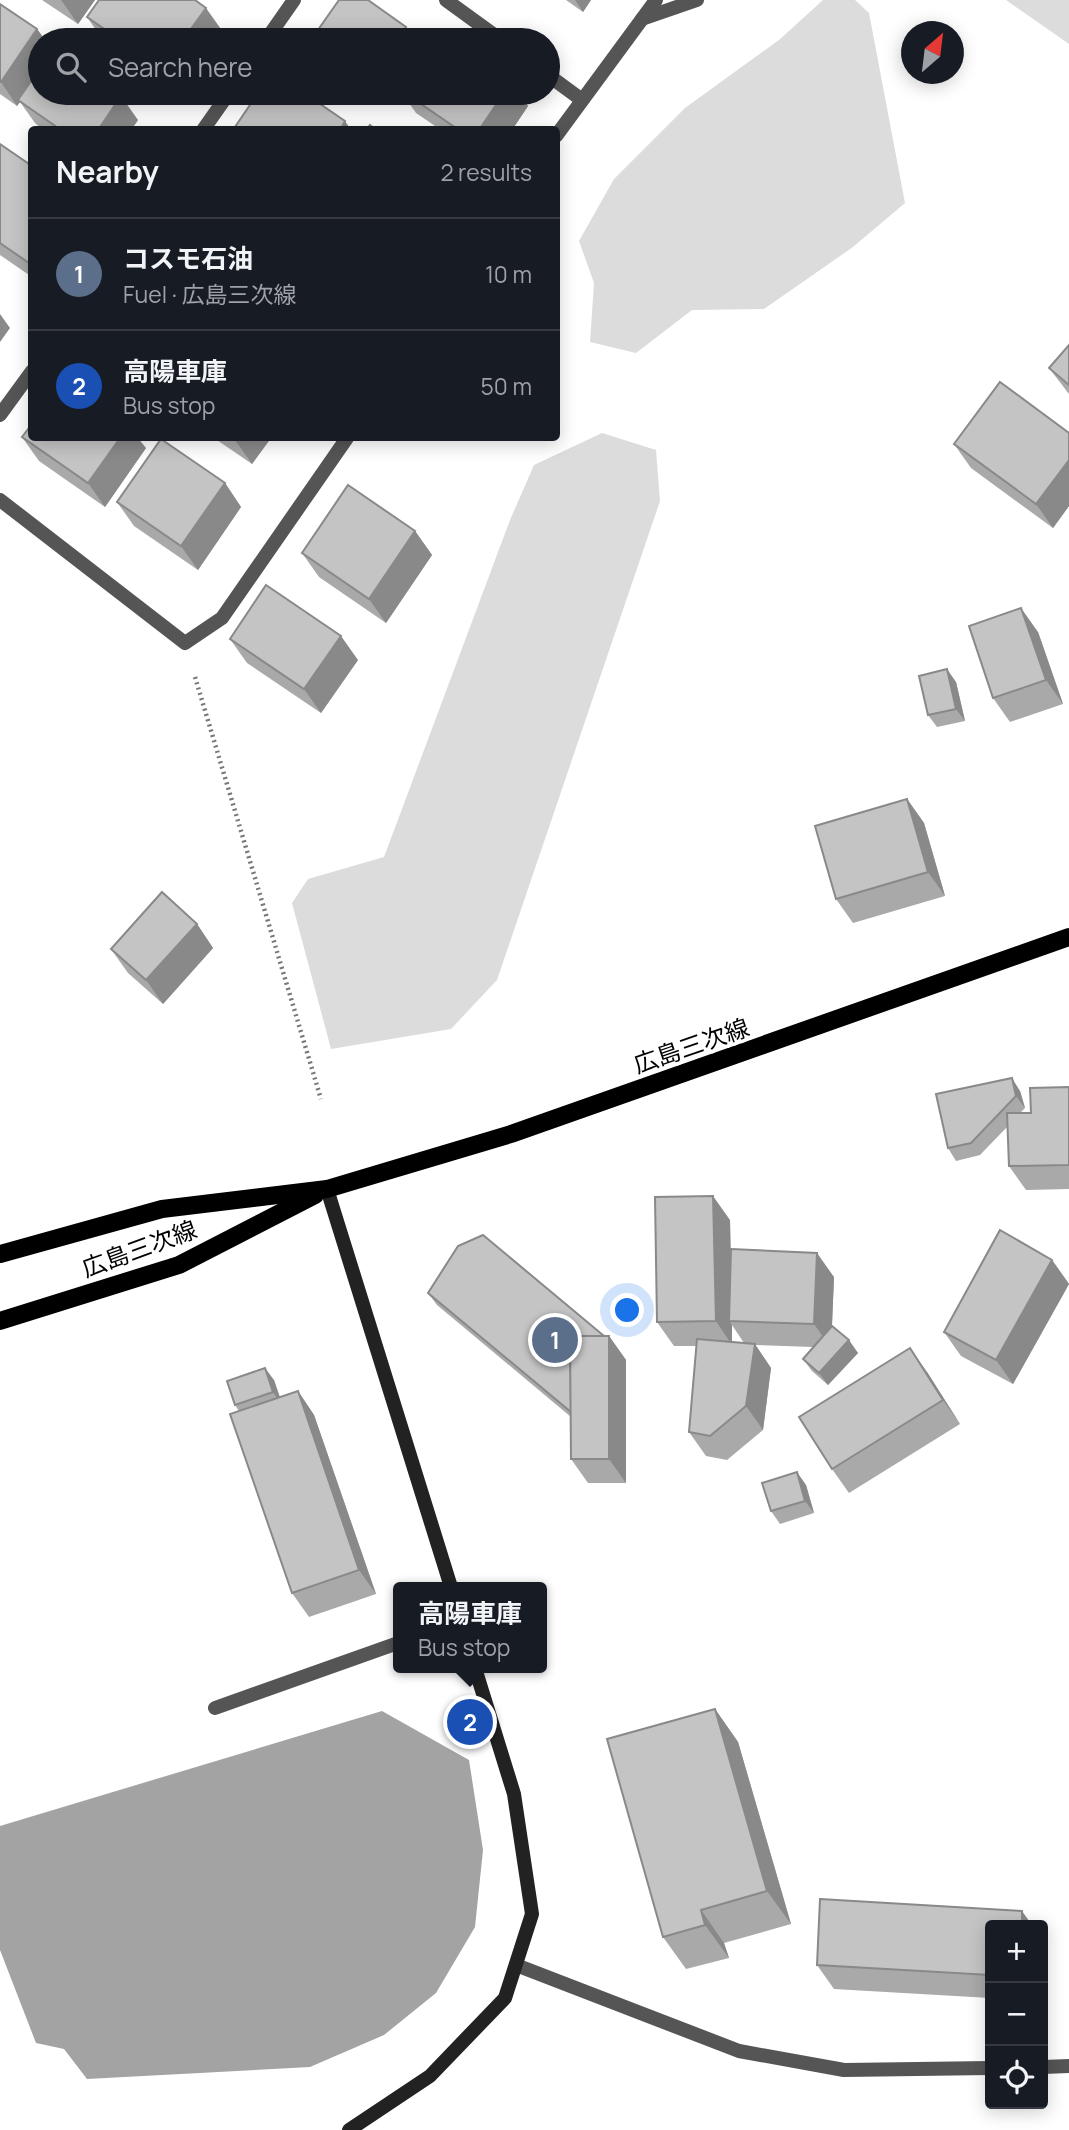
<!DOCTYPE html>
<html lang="en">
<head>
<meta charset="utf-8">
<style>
	body { margin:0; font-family:Manrope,"Noto Sans JP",sans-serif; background:#242831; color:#f1f3f6 }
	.controls { position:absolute; right:21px; bottom:21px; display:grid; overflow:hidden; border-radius:7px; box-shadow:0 4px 18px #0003 }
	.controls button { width:63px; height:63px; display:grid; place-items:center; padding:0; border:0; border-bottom:2px solid #363941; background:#171b24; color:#f1f3f6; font:35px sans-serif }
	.compass { position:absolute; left:901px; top:21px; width:63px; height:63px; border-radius:50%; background:#171b24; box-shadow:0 4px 18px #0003; rotate:28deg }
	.you { position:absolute; left:628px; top:1311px; width:24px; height:24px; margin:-18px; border:5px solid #fff; border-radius:50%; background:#1a73e8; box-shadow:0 0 0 10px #1a73e833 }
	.badge { display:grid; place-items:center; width:46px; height:46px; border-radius:50%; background:#858687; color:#fff; font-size:23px; font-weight:700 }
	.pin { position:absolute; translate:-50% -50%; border:4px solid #fff; box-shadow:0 2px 7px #0006 }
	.popup { position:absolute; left:393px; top:1582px; width:154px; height:91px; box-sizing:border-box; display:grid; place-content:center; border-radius:7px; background:#171b24; filter:drop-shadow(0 2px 5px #0005); font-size:23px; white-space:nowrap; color:#9ea1a6 }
	.popup b { font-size:26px; color:#f1f3f6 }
	.popup::after { content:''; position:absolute; left:50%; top:100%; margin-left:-14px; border:14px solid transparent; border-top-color:#171b24 }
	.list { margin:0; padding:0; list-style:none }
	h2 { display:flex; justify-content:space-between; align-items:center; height:91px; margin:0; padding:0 28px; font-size:30px }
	h2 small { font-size:23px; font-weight:400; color:#9ea1a6 }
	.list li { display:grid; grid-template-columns:46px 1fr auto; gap:21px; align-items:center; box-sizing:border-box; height:112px; padding:0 28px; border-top:2px solid #363941 }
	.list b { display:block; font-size:26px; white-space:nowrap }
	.list p { margin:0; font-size:23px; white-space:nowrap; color:#9ea1a6 }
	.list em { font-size:23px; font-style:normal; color:#9ea1a6 }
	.icon { flex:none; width:38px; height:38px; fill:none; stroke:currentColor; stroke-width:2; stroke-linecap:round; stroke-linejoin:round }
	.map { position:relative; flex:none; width:1069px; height:2130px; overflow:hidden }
	.search { position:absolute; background:#171b24; box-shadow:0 4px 18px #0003; left:28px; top:28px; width:532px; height:77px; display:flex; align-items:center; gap:18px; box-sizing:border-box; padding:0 24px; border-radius:38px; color:#9ea1a6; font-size:26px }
	.panel { position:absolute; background:#171b24; box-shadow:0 4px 18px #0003; left:28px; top:126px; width:532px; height:315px; border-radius:7px }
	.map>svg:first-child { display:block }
</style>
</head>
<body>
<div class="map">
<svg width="1069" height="2130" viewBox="0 0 1069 2130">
	<rect width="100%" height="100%" fill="#fff"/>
	<g fill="#dcdcdc">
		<path d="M823,0H855L869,13L905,203L853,247L764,309L692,310L636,353L590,342L594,283L579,241L614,179L685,108L779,40Z"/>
		<path d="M1006,0H1069V44Z"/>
		<path d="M602,433L656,450L660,501L497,980L451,1029L331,1049L292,903L308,879L384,857L510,520L534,465Z"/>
	</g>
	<path fill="#a3a3a3" d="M382,1711L469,1760L483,1850L475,1927L436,1993L384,2035L310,2067L87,2079L64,2049L36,2043L0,1950V1826Z"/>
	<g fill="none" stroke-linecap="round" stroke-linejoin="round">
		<path stroke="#777" stroke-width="4.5" stroke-dasharray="2 3.5" stroke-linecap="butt" d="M195,677L321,1099"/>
		<g stroke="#555" stroke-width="14">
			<path d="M215,1708L398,1643"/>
			<path d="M516,1965L739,2051L844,2070L990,2068"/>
			<path d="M1043,2067L1069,2066"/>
		</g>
		<g stroke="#555" stroke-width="14">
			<path d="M446,0L501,40"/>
			<path d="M642,19L697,0"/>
			<path d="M266,40L294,0"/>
			<path d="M548,75L582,100"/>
			<path d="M203,130L229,93"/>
			<path d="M556,136L656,0"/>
			<path d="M0,415L32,371"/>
			<path d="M0,500L185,643L222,618L347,438"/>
		</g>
		<g stroke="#222" stroke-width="14">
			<path d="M327,1189L451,1587"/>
			<path d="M349,2130L430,2076L505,1998L532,1914L514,1794L475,1668"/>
		</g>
		<g stroke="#000" stroke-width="18">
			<path d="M0,1254L162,1209L327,1189L511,1134L1069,937"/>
			<path d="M0,1321L179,1265L315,1195"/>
		</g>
	</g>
	<g fill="#a9a9a9" fill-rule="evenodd">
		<path d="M42,0H95L78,24Z"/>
		<path d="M566,0H591L583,12Z"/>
		<path d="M0,4L37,29L45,40H40V93L138,120L131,130H43L35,123L20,102L17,106L0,94Z"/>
		<path d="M87,17L223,32L217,40H103Z"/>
		<path d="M375,93H393L387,101Z"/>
		<path d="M402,93H518L528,106L512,130H441L416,113Z"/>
		<path d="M0,144L32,166V277L0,255Z"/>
		<path d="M1069,345V394L1049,368Z"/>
		<path d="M1069,433V506L1053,528L971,468L954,444Z"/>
		<path d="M22,437L146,448L105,507L39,461Z"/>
		<path d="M214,438H271L252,464Z"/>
		<path d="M225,483L241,507L198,570L134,526L117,502Z"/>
		<path d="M415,531L432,555L386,623L319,577L302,553Z"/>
		<path d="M1038,632L1063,704L1010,722L993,698Z"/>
		<path d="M230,639L358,660L321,713L247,663Z"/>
		<path d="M956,682L965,721L937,727L928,715Z"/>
		<path d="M907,799L924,823L945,896L853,923L836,899Z"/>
		<path d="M197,924L213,948L163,1004L128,973L111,949Z"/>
		<path d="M1069,1087V1189L1026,1190L1009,1166L1008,1126L980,1155L956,1161L948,1148L1020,1091L1025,1108L1020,1113H1031Z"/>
		<path d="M730,1220L731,1269L834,1277L832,1326L858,1353L828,1385L812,1371L803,1359L813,1347L755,1345L771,1368L763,1430L727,1460L706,1456L689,1432L696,1346H674L657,1322ZM732,1325L744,1343L732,1342Z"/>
		<path d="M1052,1260L1069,1284L1013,1384L961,1356L944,1332Z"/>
		<path d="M428,1293L604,1336H609L626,1360V1483H588L571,1459V1417L437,1305Z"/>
		<path d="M927,1372L960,1424L849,1493L832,1469Z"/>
		<path d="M274,1380L280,1397L298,1391L314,1415L376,1594L309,1617L292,1593L239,1411L235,1405Z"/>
		<path d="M806,1485L814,1513L780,1524L771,1511Z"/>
		<path d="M715,1709L738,1742L791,1924L724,1943L729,1958L686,1969L663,1937Z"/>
		<path d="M990,1925V1998L834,1989L817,1965Z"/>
	</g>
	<g fill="#898989">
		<path d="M61,0H95L78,24Z"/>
		<path d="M575,0H591L583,12Z"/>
		<path d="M206,8L223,32L217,40H183Z"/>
		<path d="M406,27L416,40H397Z"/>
		<path d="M37,29L45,40H40V73L18,100L20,102L17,106L1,82Z"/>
		<path d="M381,93H393L387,101Z"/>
		<path d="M504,93H518L528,106L512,130H479Z"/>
		<path d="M121,96L138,120L131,130H98Z"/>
		<path d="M345,121L351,130H340Z"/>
		<path d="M0,314L10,328L0,342Z"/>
		<path d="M120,438H138L146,448L105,507L88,483Z"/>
		<path d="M237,438H271L252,464L235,440Z"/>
		<path d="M1069,460V506L1053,528L1036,504Z"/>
		<path d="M225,483L241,507L198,570L181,546Z"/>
		<path d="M415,531L432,555L386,623L369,599Z"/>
		<path d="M1021,608L1038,632L1063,704L1046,680Z"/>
		<path d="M341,636L358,660L321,713L304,689Z"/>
		<path d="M947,669L956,682L965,721L956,709Z"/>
		<path d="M907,799L924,823L945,896L928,872Z"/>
		<path d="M197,924L213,948L163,1004L146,980Z"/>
		<path d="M1012,1078L1020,1091L1025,1108L1016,1096Z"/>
		<path d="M713,1196L730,1220L732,1321H729L732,1325V1345L716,1321Z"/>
		<path d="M817,1253L834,1277L831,1348L814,1324Z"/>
		<path d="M1052,1260L1069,1284L1013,1384L996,1360Z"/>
		<path d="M609,1336L626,1360V1483L609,1459Z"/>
		<path d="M849,1340L858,1353L828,1385L819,1373Z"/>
		<path d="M755,1344L771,1368L763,1430L746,1406Z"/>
		<path d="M910,1348L927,1372L960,1424L943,1400Z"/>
		<path d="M265,1368L274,1380L282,1405L273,1392Z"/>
		<path d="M298,1391L314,1415L376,1594L359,1570Z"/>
		<path d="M797,1472L806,1485L814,1513L805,1501Z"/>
		<path d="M715,1709L738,1742L791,1924L767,1891Z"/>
		<path d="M701,1910L724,1943L729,1958L705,1925Z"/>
		<path d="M1022,1911L1032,1925H1022Z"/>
	</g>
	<g fill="#c4c4c4" stroke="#898989" stroke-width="2">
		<path d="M99,0H195L206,8L183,40H120L87,17Z"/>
		<path d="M339,0H368L406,27L397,40H317L313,37Z"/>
		<path d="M0,4L37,29L1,82H0Z"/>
		<path d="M438,32L450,40H432Z"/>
		<path d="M40,68V93H116L121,96L98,130H61L18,100Z"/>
		<path d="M258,93H304L345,121L340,130H233Z"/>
		<path d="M405,93H504L479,130H459Z"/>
		<path d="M370,125L376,130H366Z"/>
		<path d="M0,144L32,166V260L29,263L0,243Z"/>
		<path d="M1069,345V385L1049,368Z"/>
		<path d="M1000,382L1069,433V460L1036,504L954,444Z"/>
		<path d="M32,424V438H120L88,483L22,437Z"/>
		<path d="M161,439L225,483L181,546L117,502Z"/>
		<path d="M348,485L415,531L369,599L302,553Z"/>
		<path d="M266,585L341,636L304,689L230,639Z"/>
		<path d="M1021,608L1046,680L993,698L969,626Z"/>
		<path d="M947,669L956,709L928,715L919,676Z"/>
		<path d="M907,799L928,872L836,899L815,826Z"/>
		<path d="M162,892L197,924L146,980L111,949Z"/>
		<path d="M1012,1078L1016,1096L971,1143L948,1148L936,1094Z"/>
		<path d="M1069,1087V1165L1009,1166L1007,1113H1031L1030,1088Z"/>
		<path d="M713,1196L716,1321L657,1322L655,1197Z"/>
		<path d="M1000,1230L1052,1260L996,1360L944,1332Z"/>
		<path d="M483,1235L604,1336H570L571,1412L428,1293L458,1246Z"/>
		<path d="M731,1249L817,1253L814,1324L729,1321Z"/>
		<path d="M832,1326L849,1340L819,1373L803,1359Z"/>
		<path d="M570,1336H609V1459H571Z"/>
		<path d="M697,1339L755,1344L746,1406L710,1436L689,1432Z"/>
		<path d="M910,1348L943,1400L832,1469L799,1417Z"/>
		<path d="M265,1368L273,1392L235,1405L227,1381Z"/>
		<path d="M298,1391L359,1570L292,1593L230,1414Z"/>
		<path d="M797,1472L805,1501L771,1511L762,1483Z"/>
		<path d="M715,1709L767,1891L701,1910L705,1925L663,1937L607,1739Z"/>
		<path d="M820,1899L1022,1911V1925H990V1975L817,1965Z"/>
	</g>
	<g text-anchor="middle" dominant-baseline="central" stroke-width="7" stroke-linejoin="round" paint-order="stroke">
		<g font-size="24" fill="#000" stroke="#fff">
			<text transform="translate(691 1045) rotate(-19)">広島三次線</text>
			<text transform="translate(139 1248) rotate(-20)">広島三次線</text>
		</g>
	</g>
</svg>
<div class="controls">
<button>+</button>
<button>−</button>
<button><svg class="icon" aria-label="locate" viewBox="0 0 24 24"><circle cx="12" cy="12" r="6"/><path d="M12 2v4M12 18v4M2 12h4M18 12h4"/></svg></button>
</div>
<svg class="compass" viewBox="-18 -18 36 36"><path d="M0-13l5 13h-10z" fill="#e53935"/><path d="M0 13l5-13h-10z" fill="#9ea1a6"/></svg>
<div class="you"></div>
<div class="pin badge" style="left:555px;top:1340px;background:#5c6f8a">1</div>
<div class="pin badge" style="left:470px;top:1722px;background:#1a4fb4">2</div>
<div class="popup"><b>高陽車庫</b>Bus stop</div>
<div class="search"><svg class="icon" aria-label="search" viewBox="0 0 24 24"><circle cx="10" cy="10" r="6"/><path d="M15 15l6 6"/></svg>Search here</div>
<section class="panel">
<h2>Nearby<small>2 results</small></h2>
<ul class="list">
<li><span class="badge" style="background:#5c6f8a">1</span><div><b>コスモ石油</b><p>Fuel · 広島三次線</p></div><em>10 m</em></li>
<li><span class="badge" style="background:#1a4fb4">2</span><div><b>高陽車庫</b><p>Bus stop</p></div><em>50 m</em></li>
</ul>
</section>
</div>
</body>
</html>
